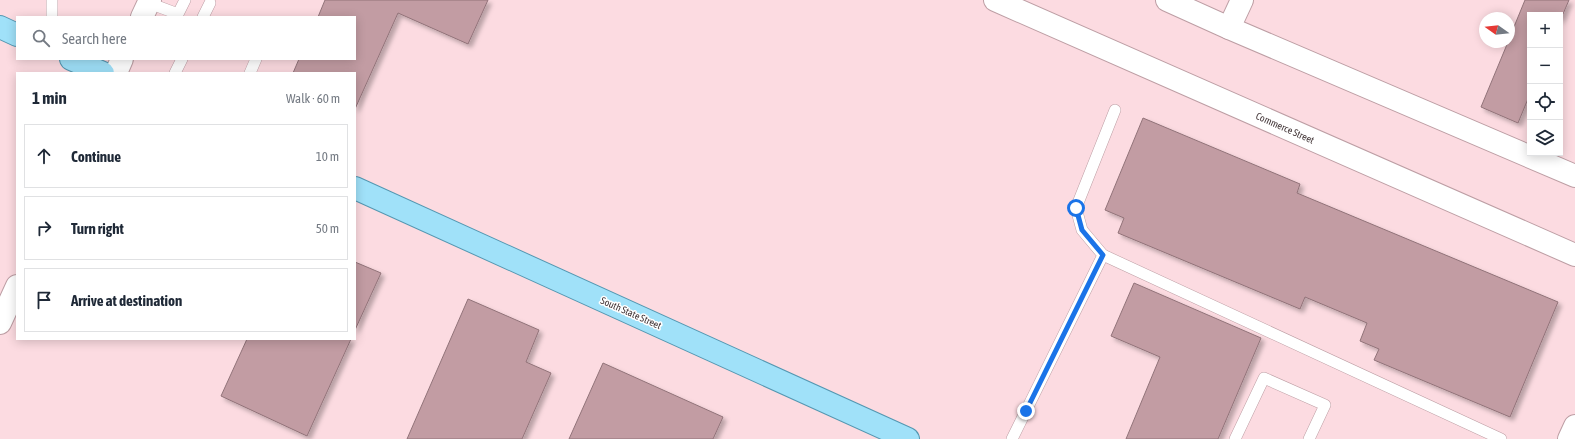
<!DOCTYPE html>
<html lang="en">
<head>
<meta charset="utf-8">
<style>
	body { margin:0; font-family:"Asap Condensed",sans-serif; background:#f6f6f7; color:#1f2937 }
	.controls { position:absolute; right:12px; top:12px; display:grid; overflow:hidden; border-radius:0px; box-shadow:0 2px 10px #0003 }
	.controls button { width:36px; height:36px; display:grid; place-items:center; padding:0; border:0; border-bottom:1px solid #e0e1e3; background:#fff; color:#1f2937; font:20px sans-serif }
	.compass { position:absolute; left:1479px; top:12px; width:36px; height:36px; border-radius:50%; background:#fff; box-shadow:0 2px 10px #0003; rotate:285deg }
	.stop { position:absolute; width:12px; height:12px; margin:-9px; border:3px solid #1a73e8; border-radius:50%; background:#fff }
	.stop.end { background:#1a73e8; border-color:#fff; box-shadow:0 1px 4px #0008 }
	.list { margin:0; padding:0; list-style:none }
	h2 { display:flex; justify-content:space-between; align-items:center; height:52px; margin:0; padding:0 16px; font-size:17px }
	h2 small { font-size:13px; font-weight:400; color:#747a83 }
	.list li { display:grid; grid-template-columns:26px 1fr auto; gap:12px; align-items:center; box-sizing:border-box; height:64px; margin:0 8px 8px; padding:0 8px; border:1px solid #e0e1e3; border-radius:0px }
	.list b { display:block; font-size:15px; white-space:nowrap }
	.list em { font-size:13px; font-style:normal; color:#747a83 }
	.icon { flex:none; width:22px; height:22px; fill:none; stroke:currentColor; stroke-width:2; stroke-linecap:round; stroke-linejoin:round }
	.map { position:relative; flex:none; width:1575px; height:439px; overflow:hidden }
	.search { position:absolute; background:#fff; box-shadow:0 2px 10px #0003; left:16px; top:16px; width:340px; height:44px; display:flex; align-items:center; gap:10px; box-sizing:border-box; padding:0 14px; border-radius:0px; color:#747a83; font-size:15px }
	.panel { position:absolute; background:#fff; box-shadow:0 2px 10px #0003; left:16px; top:72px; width:340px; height:268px; border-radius:0px }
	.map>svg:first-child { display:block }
</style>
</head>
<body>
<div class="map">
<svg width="1575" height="439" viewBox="0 0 1575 439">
	<defs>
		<filter id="shadow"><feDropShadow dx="3.5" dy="3.5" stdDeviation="2" flood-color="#0004"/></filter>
	</defs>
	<rect width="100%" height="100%" fill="#fcdbe1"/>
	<g fill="#c29ca3" stroke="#917379" filter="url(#shadow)">
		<path d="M325,0H488L468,44L398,13L355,109V73H293L299,59H355V17H318Z"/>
		<path d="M1525,0H1569L1560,21V15H1530V94L1518,123L1481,107L1508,42H1509V39Z"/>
		<path d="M1143,118L1300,184L1297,193L1558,302L1510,417L1374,360L1379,349L1360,341L1367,323L1305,297L1300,309L1118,233L1124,218L1105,210Z"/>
		<path d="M355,262L381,273L355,330Z"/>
		<path d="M1134,283L1261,338L1218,439H1126L1160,357L1111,336Z"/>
		<path d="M468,299L539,330L526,362L551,373L522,439H407Z"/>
		<path d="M247,339H351L307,436L221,396Z"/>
		<path d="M603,363L723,417L713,439H569Z"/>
	</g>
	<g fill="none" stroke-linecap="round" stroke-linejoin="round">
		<g stroke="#bd9ea4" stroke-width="12">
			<g id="service">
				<path d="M149,3L178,14L185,0"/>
				<path d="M52,17V0"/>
				<path d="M203,17L210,3"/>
				<path d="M175,73L182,59"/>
				<path d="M250,73L256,59"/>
				<path d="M1103,255L1501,439"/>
				<path d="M1012,439L1103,255L1082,230L1076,208L1115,110"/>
				<path d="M1235,439L1264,378L1325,405L1309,439"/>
			</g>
		</g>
		<g stroke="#bd9ea4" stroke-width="24">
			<g id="minor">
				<path d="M995,0L1575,255"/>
				<path d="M1167,0L1229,28L1575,176"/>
				<path d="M142,17L150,0"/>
				<path d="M1229,28L1242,0"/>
				<path d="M116,73L122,59"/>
				<path d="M0,323L17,286"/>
			</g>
		</g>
		<g stroke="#bd9ea4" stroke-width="24">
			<path id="tertiary" d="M1569,439L1575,426"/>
		</g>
		<g stroke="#5497b1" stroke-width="24">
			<g id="primary">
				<path d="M0,27L17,35"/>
				<path d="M71,59L103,73"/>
				<path d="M355,188L908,439"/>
			</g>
		</g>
		<use href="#service" stroke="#fff" stroke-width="11"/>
		<use href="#minor" stroke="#fff" stroke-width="22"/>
		<use href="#tertiary" stroke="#fff" stroke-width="22"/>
		<use href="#primary" stroke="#a0e1f9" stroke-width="22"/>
	</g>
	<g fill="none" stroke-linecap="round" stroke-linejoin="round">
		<path stroke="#1a73e8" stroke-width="5" d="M1026,411L1103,255L1082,230L1076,208"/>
	</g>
	<g text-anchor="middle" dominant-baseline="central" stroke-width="3" stroke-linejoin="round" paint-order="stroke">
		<g font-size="10" fill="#3f3234" stroke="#fff">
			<text transform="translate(1285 128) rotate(24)">Commerce Street</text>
			<text transform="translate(631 313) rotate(24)">South State Street</text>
		</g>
	</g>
</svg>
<div class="controls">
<button>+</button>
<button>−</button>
<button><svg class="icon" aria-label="locate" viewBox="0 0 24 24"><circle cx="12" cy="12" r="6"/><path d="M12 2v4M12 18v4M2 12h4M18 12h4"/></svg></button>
<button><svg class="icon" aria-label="layers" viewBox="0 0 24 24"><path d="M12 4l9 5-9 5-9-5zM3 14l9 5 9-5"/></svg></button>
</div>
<svg class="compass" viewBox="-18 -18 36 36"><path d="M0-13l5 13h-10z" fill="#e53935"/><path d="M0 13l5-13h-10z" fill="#747a83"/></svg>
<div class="stop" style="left:1076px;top:208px"></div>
<div class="stop end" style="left:1026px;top:411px"></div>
<div class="search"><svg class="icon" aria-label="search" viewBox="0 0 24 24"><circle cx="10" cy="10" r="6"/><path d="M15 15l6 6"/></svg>Search here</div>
<section class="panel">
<h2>1 min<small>Walk · 60 m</small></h2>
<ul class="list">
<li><svg class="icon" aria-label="ahead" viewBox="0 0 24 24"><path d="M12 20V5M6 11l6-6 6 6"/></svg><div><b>Continue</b></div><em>10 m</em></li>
<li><svg class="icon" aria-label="right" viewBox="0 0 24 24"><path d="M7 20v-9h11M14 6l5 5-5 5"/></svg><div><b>Turn right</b></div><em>50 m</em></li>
<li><svg class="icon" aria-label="arrive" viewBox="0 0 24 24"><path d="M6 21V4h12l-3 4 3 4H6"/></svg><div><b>Arrive at destination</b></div></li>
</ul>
</section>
</div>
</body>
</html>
